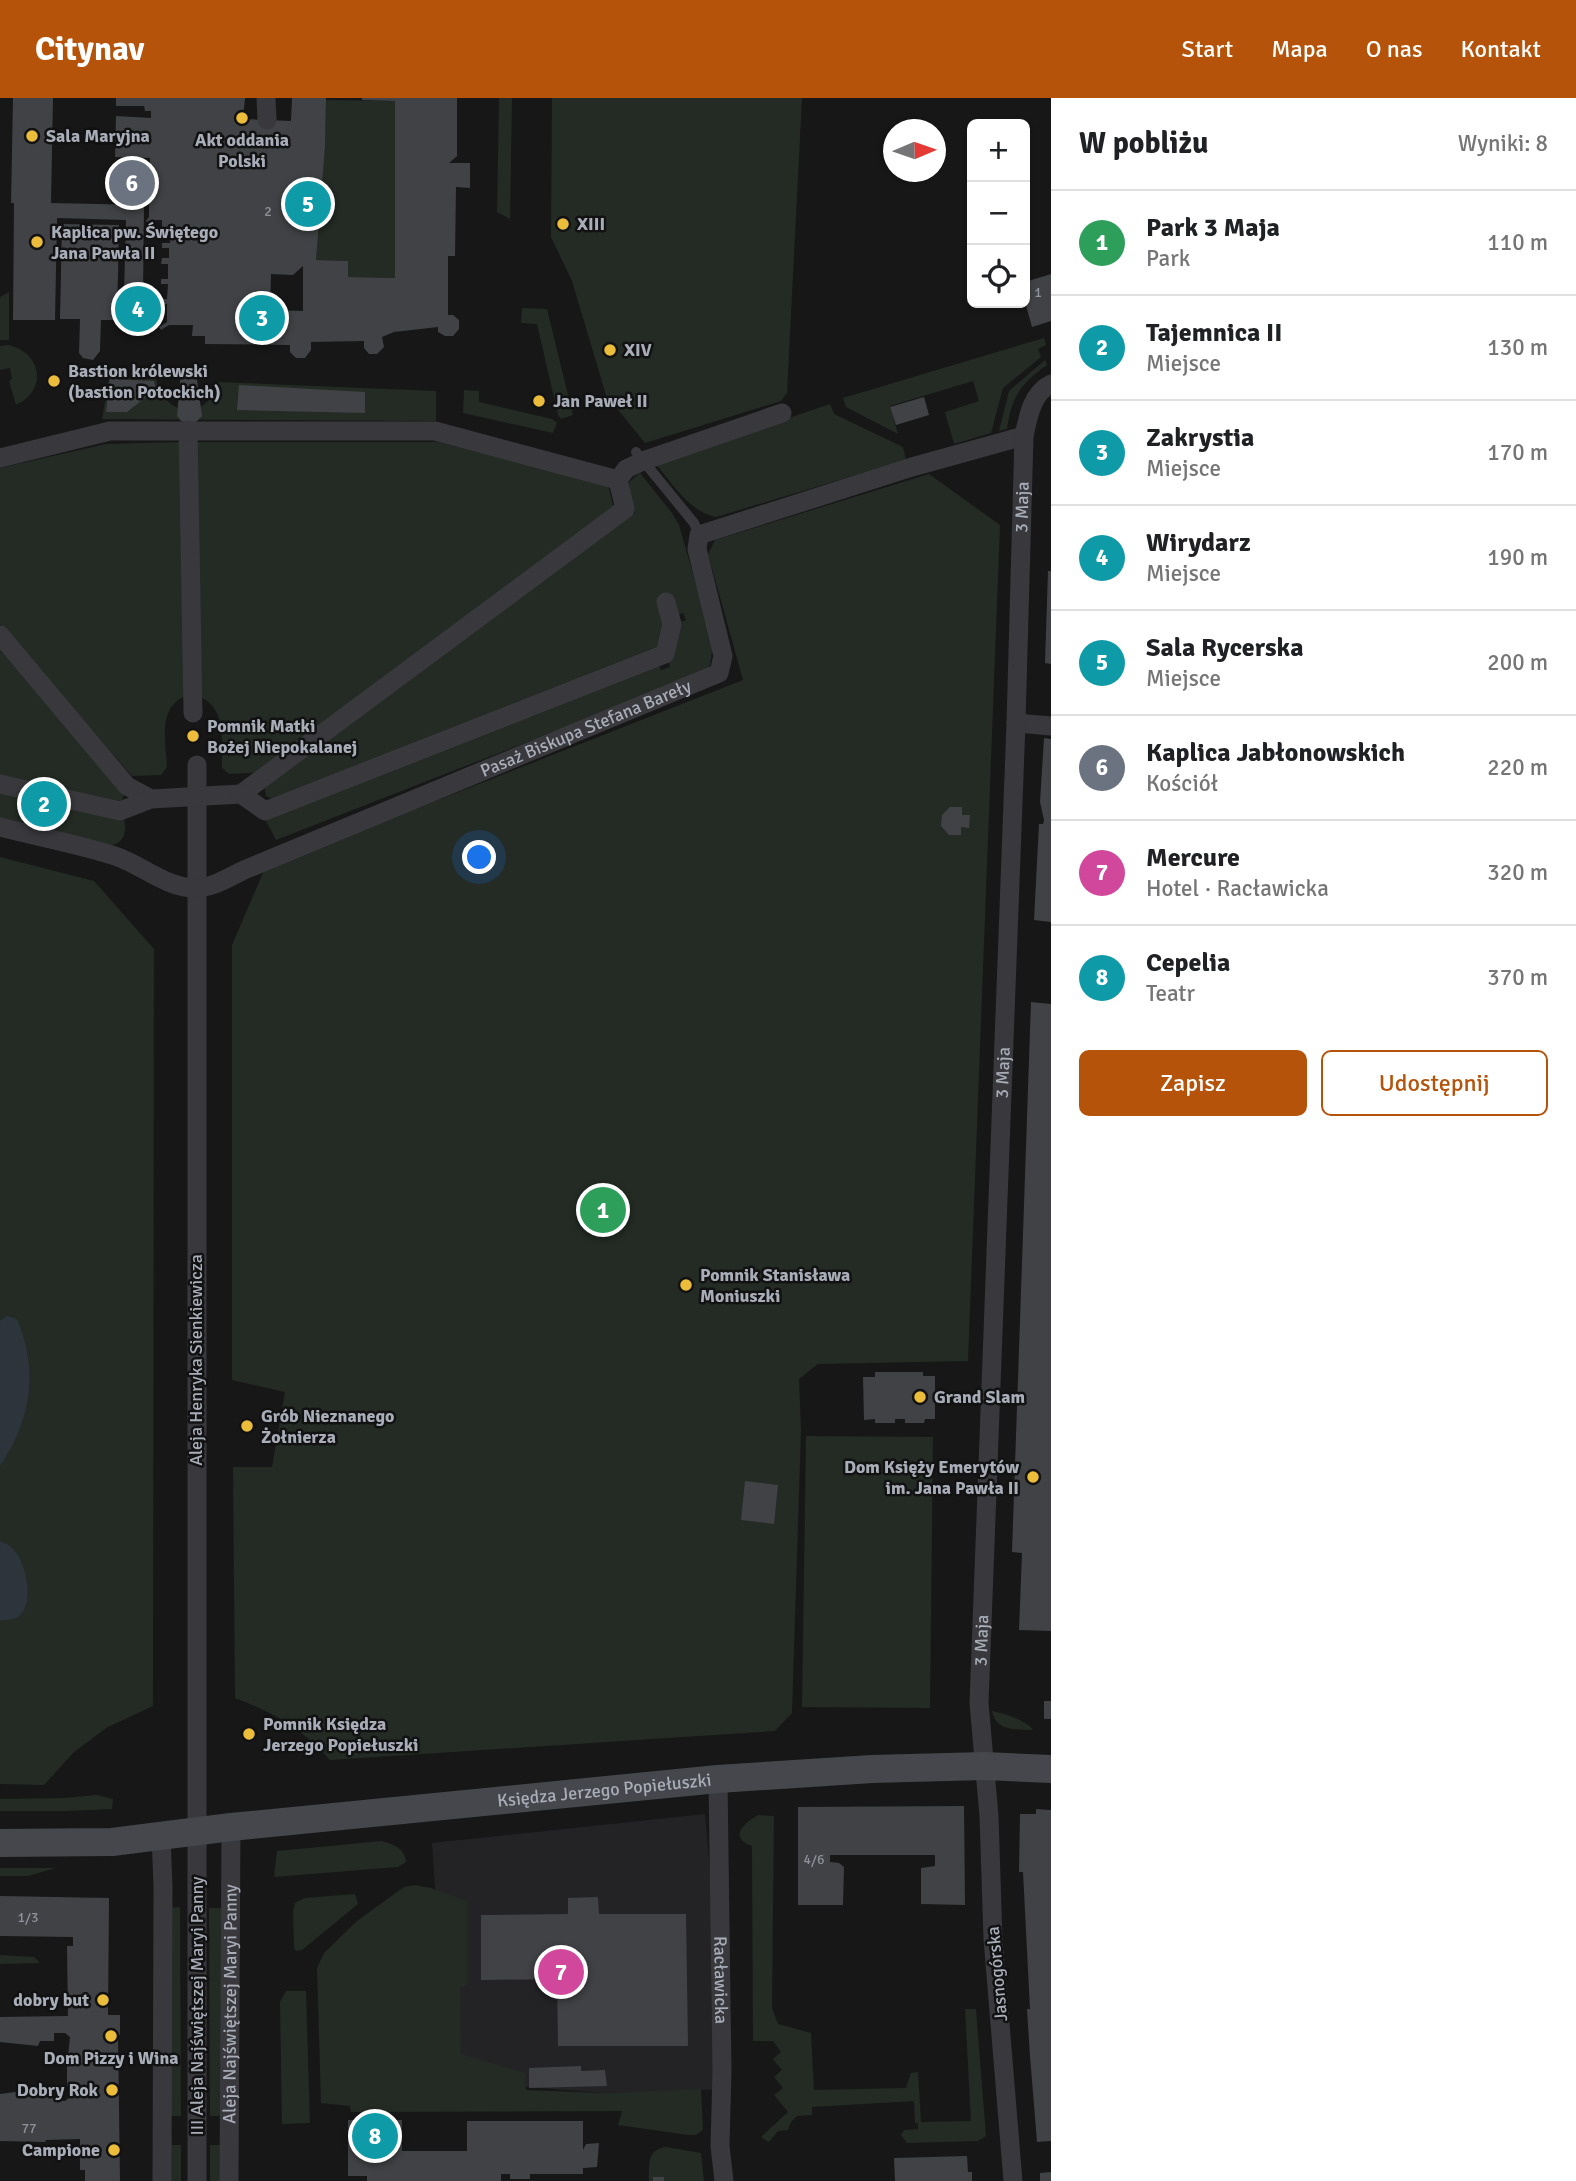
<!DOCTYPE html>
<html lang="pl">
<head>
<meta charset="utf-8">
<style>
	body { margin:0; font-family:Signika,sans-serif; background:#f6f6f6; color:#202124 }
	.controls { position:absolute; right:21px; top:21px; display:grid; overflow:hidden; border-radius:10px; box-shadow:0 2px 5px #0004 }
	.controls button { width:63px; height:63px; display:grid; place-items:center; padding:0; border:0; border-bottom:2px solid #e0e0e0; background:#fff; color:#202124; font:35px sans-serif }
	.compass { position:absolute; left:883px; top:21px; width:63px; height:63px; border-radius:50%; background:#fff; box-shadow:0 2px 5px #0004; rotate:88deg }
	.you { position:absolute; left:480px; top:760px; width:24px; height:24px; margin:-18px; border:5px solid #fff; border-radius:50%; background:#1a73e8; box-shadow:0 0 0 10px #1a73e833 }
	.badge { display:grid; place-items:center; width:46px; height:46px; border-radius:50%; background:#b45309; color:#fff; font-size:23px; font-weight:700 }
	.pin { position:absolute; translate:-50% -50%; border:4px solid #fff; box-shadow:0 2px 7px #0006 }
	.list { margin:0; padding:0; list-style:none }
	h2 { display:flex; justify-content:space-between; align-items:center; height:91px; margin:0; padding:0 28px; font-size:30px }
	h2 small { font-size:23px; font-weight:400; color:#757577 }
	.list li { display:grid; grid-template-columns:46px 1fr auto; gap:21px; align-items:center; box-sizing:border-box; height:105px; padding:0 28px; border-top:2px solid #e0e0e0 }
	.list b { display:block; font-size:26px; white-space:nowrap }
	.list p { margin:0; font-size:23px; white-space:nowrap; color:#757577 }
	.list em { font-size:23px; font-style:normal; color:#757577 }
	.actions { display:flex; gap:14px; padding:21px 28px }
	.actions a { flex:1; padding:16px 0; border:2px solid #b45309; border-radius:10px; text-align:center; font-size:24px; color:#b45309 }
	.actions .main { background:#b45309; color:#fff }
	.icon { flex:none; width:38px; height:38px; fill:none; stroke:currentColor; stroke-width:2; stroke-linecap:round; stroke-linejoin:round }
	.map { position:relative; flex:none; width:1051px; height:2083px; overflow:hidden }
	header { display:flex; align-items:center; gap:42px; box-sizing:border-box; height:98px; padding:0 35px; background:#b45309; color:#fff }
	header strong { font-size:33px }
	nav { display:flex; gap:38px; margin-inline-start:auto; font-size:24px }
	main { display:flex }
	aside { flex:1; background:#fff }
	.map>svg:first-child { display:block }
</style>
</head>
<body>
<header>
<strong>Citynav</strong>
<nav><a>Start</a><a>Mapa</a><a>O nas</a><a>Kontakt</a></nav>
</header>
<main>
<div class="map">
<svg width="1051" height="2083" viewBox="0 0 1051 2083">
	<rect width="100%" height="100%" fill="#171718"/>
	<path fill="#232325" d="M705,1716L729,1991L606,1995L448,1983L432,1745Z"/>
	<g fill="#232b24">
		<path d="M499,0H512L510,121L497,114Z"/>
		<path d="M552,0H802L787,295L781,303L645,345L606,297L572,183L551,139Z"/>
		<path d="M326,2L395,3V180L348,179V163L316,162L325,50Z"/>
		<path d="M9,194V242H0V199Z"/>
		<path d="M522,210L547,211L573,317L561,321L558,317L537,226L521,225Z"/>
		<path d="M1044,240L1046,247L1038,251L1041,259L1003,290L991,335L954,346L945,314L979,303L973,283L890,308L898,336L846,309L843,300Z"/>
		<path d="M8,247C42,254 48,293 16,307L9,283L12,281L10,270L0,272V248Z"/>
		<path d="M1045,262L1047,267C1020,286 1012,299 1007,331L999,333L1009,293Z"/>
		<path d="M109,280L156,281C160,304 186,324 207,304C212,299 216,290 219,284L436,293V323L102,321Z"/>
		<path d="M464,292L479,293V304L552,321L557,325L553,335L463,315Z"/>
		<path d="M830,306L834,316L903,349L906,362L716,419C688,413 673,386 655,365Z"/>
		<path d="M180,344L186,598C157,609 166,645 167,669L161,677L132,678L0,526V370L106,346Z"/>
		<path d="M196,344H438L608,387L614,411L264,674L229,676L222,670C221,642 228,612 199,598Z"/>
		<path d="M640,375L672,415L679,427L713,546L710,567L704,575L276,742L264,719L658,565L661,572L670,569L669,564L681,524L686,522L683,515C667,520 664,537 660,551L275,702L266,698L264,686L617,422L635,415L627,391L630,383Z"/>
		<path d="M929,376L1000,427L968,1263L818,1266L799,1281L801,1332L792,1615L775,1633L330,1662C300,1629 276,1616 235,1600L233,1369H272L285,1294L232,1282V847L265,770L743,582L708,456L715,442Z"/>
		<path d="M0,552L124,697L122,703L115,707L0,679Z"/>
		<path d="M0,691L124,721C127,735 124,746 108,748L0,721Z"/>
		<path d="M0,759L94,783L154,851L153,1608L106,1630L73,1655L44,1687L0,1686Z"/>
		<path d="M806,1338L933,1339L930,1610L802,1609Z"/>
		<path d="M992,1613C1006,1616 1022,1621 1033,1631L1031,1632C1014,1631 996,1633 992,1613Z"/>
		<path d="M97,1697L113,1701L112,1711L68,1713H0V1701L63,1700Z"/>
		<path d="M758,1717L774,1718L772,1910L778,1926L811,1935L814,1992L906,1990L911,1975L918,1974L921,2024L971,2023L965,1911H976L986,2038L978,2043L907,2045L901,2037L904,2032L918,2031V2025H915L914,2003L812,2009V2017L797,2018L791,2024L788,2032L778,2033L769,2044L761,2039L788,2014L774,1997L783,1990L774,1979L782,1972L773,1961L781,1954L773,1943H753L752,1748C729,1740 742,1726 758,1717Z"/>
		<path d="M382,1743C394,1747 405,1750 406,1764L398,1769L274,1779L277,1753Z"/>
		<path d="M0,1770H56L28,1778H0Z"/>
		<path d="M415,1787L431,1790L467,1803V1887L460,1890L461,1956L525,1975L526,1992L606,1995L701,1991L703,2032L696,2037H688L618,2027L622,2013L351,2014L350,2008L321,2005L317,1870L324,1855L357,1823L404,1789Z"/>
		<path d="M355,1796L358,1806L302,1852L297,1853L294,1851L293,1812L295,1805L305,1800Z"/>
		<path d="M180,1809L181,2018H168L167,1810Z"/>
		<path d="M209,1810H222V2018H210Z"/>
		<path d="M0,1857L34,1859L40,1865L0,1866Z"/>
		<path d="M286,1893H306L310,2025L282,2026L280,1904Z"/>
		<rect x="168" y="2047" width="13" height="36"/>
		<path d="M210,2047H222L223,2083H210Z"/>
		<path d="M666,2049L701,2055L704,2083H649C649,2067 647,2051 666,2049Z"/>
	</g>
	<g fill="#2d343c">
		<path d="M7,1218L17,1221C39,1274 31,1321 0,1368V1223Z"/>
		<path d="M0,1443C1,1444 9,1447 10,1448C25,1459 35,1502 21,1516C16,1522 7,1522 0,1522Z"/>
	</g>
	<g fill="#414245" fill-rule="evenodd">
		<path d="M13,0H53L51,105L144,107L143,197L154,196L152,228L121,226L123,195L124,196L126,122L57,120L55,222H13L14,105H11Z"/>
		<path d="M116,0H245L243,21L291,23L292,0H326L325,50L316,162L348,163V179L395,180V3L362,2V0H457V58L449,65H470V90L456,89L455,158H448V217H453L459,222V231L453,238H445L438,234V229L394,234L382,239L384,249L377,256H369L364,250V243L311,244V252L305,260H296L290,254V247L205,246V238H192L193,227H169L161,232L159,229L167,224V206H161V201H167L168,186H161V181H168V166H161L162,160H169V150H162V145H170V136L163,135L164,132L159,131L160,129H162V122H152L149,126L146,123L149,119V104H115V64L150,65V60L115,59L116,18L151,20V13H145L144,8H116ZM303,168V213L270,212L271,176L293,177Z"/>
		<path d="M62,126L119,127L117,222H101L100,253L93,262L83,260L79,255L80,221H60Z"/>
		<path d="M1051,176V223L1032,229L1025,204V184Z"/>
		<path d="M181,273L196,274L202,318L196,324L187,325L181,323L177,318Z"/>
		<path d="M110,281L154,283L156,291L127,314H106Z"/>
		<path d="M239,287L365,294V315L237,312Z"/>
		<path d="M924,299L929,317L896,327L890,309Z"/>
		<path d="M1048,473H1051V566L1045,565Z"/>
		<path d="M1044,640L1051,641V824L1034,822L1039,726H1043L1044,722L1040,704Z"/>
		<path d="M950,709H962V717H970L969,730L961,729V737H949L941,728L942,717Z"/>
		<path d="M1031,904L1051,906V1533L1019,1532L1022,1455L1012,1454Z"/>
		<path d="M875,1274H923V1278H935V1321H925L924,1325H905V1321H895V1325H875V1321L864,1322L863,1279H875Z"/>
		<path d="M240,1323H254L253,1333L240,1332Z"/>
		<path d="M745,1383L778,1387L774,1426L741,1422Z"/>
		<rect x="1044" y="1603" width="7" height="18"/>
		<path d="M964,1708L965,1807L921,1806V1770L935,1768V1757H830V1764L839,1765L844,1769L843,1807H798V1709Z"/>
		<path d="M1036,1711L1051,1712V2043L1037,2044L1030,1958L1027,1911H1030L1023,1774H1019L1020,1716H1036Z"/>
		<path d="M0,1798L109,1800L108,1917H120V1937H118L120,2083H85V2072H80V2041L46,2042L45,2044L0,2043V1996L38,1991L40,1995H54L55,2002L65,2003L70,1999V1990L67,1988V1968L70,1939L65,1935H54V1943H40L38,1948L0,1944V1919L68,1918L67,1848H73V1839L0,1838Z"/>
		<path d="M598,1799L599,1816H686L688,1948H558L557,1881L481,1882V1817L568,1816V1800Z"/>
		<path d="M581,1968V1973L605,1972L607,1988L529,1990V1970Z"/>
		<path d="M348,2022H402V2053H467V2023H583V2052L586,2046L599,2045L597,2069L583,2070V2076H530V2081H510V2076H501V2083H367V2078H348Z"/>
		<path d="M967,2058L968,2074H972V2083H895L894,2060Z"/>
		<path d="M1051,2074V2083H1040V2075Z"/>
		<rect x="653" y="2079" width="11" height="4"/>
	</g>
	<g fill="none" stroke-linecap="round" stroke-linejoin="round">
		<path stroke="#38383d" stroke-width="10" d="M636,354L694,425L699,437"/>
		<g stroke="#38383d" stroke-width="19">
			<path d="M266,0L267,22"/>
			<path d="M188,332L193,615"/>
			<path d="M0,360L110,333H435L618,382L626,371L643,363L782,315"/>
			<path d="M0,537L127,688L151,701"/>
			<path d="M1016,625L1051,628"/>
			<path d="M197,667V2083"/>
			<path d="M0,686L120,713L151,701L241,696L625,411L618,382"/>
			<path d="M241,696L265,713L665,556L672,526L666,504"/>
			<path id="s1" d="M0,729C38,739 78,746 115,758C142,767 165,789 194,790C212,790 228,780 244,772L719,575L723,558L697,451L699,437L912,369L1024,338"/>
			<path id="s2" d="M718,1681L722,1973L720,2048L724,2083"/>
			<path d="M161,1737L163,1789L162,2083"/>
			<path id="s3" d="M229,2083L231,1729"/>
			<path id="s4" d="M1013,2083L993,1841L989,1718L979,1605L1016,625L1024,338C1028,319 1032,295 1051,286"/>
		</g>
		<path stroke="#46474d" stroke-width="28" id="s5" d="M0,1745L112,1744L231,1729L718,1681L872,1671L985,1668L1051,1671"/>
	</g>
	<g fill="#ecbd3b" stroke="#121213" stroke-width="2.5">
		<circle cx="242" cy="20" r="7"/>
		<circle cx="32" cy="38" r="7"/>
		<circle cx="563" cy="126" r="7"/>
		<circle cx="37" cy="144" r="7"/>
		<circle cx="610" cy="252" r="7"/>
		<circle cx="54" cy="283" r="7"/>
		<circle cx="539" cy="303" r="7"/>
		<circle cx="193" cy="638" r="7"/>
		<circle cx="686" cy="1187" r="7"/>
		<circle cx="920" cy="1299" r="7"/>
		<circle cx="247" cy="1328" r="7"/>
		<circle cx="1033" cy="1379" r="7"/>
		<circle cx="249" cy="1636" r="7"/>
		<circle cx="103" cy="1902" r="7"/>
		<circle cx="111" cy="1938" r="7"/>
		<circle cx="112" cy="1992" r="7"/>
		<circle cx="114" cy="2052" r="7"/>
	</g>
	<g text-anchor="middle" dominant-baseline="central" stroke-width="5" stroke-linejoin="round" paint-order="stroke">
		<g font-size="14" fill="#8f929b">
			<text x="268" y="113">2</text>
			<text x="1038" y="194">1</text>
			<text x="814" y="1761">4/6</text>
			<text x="28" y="1819">1/3</text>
			<text x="29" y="2030">77</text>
		</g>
		<g font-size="18" font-weight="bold" fill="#a9adb8" stroke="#121213" text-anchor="start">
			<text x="46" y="38">Sala Maryjna</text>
			<text x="242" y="42" text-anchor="middle">Akt oddania<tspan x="242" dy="21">Polski</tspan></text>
			<text x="577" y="126">XIII</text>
			<text x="51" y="134">Kaplica pw. Świętego<tspan x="51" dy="21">Jana Pawła II</tspan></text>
			<text x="624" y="252">XIV</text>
			<text x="68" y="273">Bastion królewski<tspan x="68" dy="21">(bastion Potockich)</tspan></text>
			<text x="553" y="303">Jan Paweł II</text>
			<text x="207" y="628">Pomnik Matki<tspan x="207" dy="21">Bożej Niepokalanej</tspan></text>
			<text x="700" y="1177">Pomnik Stanisława<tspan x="700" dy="21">Moniuszki</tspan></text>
			<text x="934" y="1299">Grand Slam</text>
			<text x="261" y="1318">Grób Nieznanego<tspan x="261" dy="21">Żołnierza</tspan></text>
			<text x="1019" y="1369" text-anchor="end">Dom Księży Emerytów<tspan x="1019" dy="21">im. Jana Pawła II</tspan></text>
			<text x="263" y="1626">Pomnik Księdza<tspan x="263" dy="21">Jerzego Popiełuszki</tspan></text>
			<text x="89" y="1902" text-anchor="end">dobry but</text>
			<text x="111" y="1960" text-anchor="middle">Dom Pizzy i Wina</text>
			<text x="98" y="1992" text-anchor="end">Dobry Rok</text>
			<text x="100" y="2052" text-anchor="end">Campione</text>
		</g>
		<g font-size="18" fill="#a9adb8" stroke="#121213">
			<text stroke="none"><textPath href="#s4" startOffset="1676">3 Maja</textPath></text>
			<text stroke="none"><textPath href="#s1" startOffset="628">Pasaż Biskupa Stefana Bareły</textPath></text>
			<text stroke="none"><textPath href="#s4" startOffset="1110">3 Maja</textPath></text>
			<text transform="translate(196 1262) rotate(-90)">Aleja Henryka Sienkiewicza</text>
			<text stroke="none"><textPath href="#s4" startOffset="542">3 Maja</textPath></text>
			<text stroke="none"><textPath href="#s5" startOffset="607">Księdza Jerzego Popiełuszki</textPath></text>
			<text transform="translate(997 1876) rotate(-95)">Jasnogórska</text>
			<text stroke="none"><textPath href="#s2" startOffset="201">Racławicka</textPath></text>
			<text stroke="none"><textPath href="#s3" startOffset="177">Aleja Najświętszej Maryi Panny</textPath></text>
			<text transform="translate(197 1908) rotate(-90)">III Aleja Najświętszej Maryi Panny</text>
		</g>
	</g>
</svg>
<div class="controls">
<button>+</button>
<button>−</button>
<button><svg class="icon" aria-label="locate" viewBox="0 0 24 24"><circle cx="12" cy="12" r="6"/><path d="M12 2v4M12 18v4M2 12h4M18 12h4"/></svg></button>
</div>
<svg class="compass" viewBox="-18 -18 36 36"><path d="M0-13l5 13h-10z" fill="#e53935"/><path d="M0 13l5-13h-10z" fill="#757577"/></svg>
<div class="you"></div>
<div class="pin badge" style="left:603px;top:1112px;background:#2e9e5b">1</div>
<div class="pin badge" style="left:44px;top:706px;background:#0f9aa8">2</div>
<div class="pin badge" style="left:262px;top:220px;background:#0f9aa8">3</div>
<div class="pin badge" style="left:138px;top:211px;background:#0f9aa8">4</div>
<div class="pin badge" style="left:308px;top:106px;background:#0f9aa8">5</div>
<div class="pin badge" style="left:132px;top:85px;background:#6b7280">6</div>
<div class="pin badge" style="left:561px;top:1874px;background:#d1479c">7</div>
<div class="pin badge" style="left:375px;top:2038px;background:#0f9aa8">8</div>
</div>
<aside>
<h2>W pobliżu<small>Wyniki: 8</small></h2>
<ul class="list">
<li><span class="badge" style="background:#2e9e5b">1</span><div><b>Park 3 Maja</b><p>Park</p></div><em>110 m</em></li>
<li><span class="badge" style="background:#0f9aa8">2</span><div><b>Tajemnica II</b><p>Miejsce</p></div><em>130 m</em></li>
<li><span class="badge" style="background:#0f9aa8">3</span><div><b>Zakrystia</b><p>Miejsce</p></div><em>170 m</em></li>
<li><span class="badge" style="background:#0f9aa8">4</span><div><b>Wirydarz</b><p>Miejsce</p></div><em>190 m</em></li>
<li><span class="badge" style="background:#0f9aa8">5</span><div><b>Sala Rycerska</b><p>Miejsce</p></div><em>200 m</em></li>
<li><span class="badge" style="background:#6b7280">6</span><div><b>Kaplica Jabłonowskich</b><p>Kościół</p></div><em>220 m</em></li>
<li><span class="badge" style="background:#d1479c">7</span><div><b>Mercure</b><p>Hotel · Racławicka</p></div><em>320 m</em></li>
<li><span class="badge" style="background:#0f9aa8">8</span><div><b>Cepelia</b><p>Teatr</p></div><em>370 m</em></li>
</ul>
<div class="actions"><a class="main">Zapisz</a><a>Udostępnij</a></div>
</aside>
</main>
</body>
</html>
